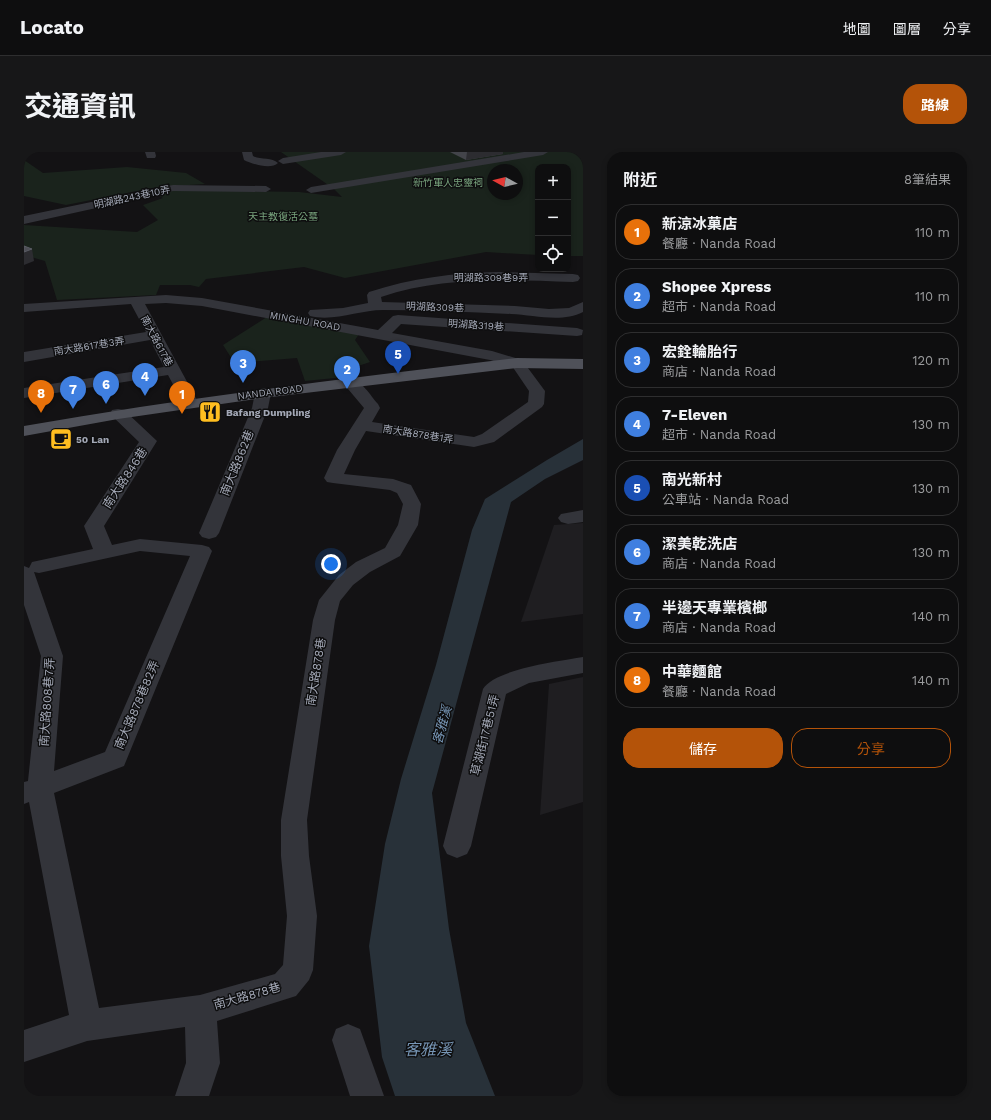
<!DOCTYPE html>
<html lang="zh-TW">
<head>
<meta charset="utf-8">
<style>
	body { margin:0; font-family:"Work Sans","Noto Sans TC",sans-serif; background:#171718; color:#f1f3f6 }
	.controls { position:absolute; right:12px; top:12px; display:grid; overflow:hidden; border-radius:8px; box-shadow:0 2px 6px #0003 }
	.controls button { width:36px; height:36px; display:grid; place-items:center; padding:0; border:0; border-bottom:1px solid #2e2e2f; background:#0e0e0f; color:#f1f3f6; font:20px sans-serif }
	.compass { position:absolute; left:463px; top:12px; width:36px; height:36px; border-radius:50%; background:#0e0e0f; box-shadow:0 2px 6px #0003; rotate:278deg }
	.you { position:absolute; left:307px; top:412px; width:14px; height:14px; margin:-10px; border:3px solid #fff; border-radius:50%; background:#1a73e8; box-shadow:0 0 0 6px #1a73e833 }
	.badge { display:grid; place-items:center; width:26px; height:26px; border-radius:50%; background:#b45309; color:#fff; font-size:13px; font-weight:700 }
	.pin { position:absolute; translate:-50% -33px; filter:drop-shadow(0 1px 2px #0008) }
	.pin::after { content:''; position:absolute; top:21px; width:14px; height:12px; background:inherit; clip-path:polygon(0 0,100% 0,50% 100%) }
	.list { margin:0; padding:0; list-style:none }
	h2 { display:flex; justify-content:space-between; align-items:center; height:52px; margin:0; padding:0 16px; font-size:17px }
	h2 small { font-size:13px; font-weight:400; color:#9b9c9e }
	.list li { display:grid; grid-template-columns:26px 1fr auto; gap:12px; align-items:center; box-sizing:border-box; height:56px; margin:0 8px 8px; padding:0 8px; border:1px solid #2e2e2f; border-radius:16px }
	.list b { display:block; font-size:15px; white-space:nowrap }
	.list p { margin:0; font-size:13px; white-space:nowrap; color:#9b9c9e }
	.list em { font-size:13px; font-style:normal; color:#9b9c9e }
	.actions { display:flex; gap:8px; padding:12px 16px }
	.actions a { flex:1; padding:9px 0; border:1px solid #b45309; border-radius:16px; text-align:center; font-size:14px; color:#b45309 }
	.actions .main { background:#b45309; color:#fff }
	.icon { flex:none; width:22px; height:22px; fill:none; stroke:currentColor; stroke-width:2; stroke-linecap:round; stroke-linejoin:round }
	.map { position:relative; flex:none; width:559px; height:944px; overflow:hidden; border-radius:16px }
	header { display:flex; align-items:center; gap:24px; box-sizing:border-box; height:56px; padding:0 20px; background:#0e0e0f; border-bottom:1px solid #2e2e2f }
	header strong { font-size:19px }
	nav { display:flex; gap:22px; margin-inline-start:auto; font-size:14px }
	.intro { display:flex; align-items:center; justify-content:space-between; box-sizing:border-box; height:96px; padding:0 24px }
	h1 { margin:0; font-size:28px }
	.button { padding:10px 18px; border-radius:16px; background:#b45309; color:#fff; font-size:14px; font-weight:700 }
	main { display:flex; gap:24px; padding:0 24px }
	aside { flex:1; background:#0e0e0f; border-radius:16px; box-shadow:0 2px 6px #0003 }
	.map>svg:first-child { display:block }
</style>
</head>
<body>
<header>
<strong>Locato</strong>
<nav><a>地圖</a><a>圖層</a><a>分享</a></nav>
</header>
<div class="intro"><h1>交通資訊</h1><a class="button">路線</a></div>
<main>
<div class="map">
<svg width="559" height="944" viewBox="0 0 559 944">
	<rect width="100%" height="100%" fill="#131214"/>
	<g fill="#1f1e21">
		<path d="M559,371V462L497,470L530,373Z"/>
		<path d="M559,525V650L516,663L525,532Z"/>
	</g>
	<g fill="#1a231c" fill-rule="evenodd">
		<path d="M257,0H559V104H544V15H514V103L462,100L321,126L280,115L182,127L175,135L166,133H136L132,143L33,148L21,109L0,103V73L113,80L134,68L119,53L139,46L132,42L150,38L275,40L318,45L310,37ZM469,18H493V42H469Z"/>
		<path d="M0,8L19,21L103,15L162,21L181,32L133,35L42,53L0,44Z"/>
		<path d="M243,165L335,182L331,188L346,210L337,213H331L319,221L321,225L281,229L273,206L223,210L208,207L199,193Z"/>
	</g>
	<path fill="#283139" d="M559,287V308L521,327L487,350L408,641L425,777L442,871L471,944H371L358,905L345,794L361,692L377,627L412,513L448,378L461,347L523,308Z"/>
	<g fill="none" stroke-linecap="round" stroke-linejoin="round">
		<g fill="#33343a" fill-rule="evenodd">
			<path d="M121,0H131L132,4L131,6H123Z"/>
			<path d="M218,0H228L229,4C236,8 248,5 254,11C247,18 228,12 220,8Z"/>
			<path d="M297,0H322L317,3L259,12L254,9L259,6Z"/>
			<path d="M500,0H524L519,3L287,41L282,38L287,35Z"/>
			<path d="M149,33L242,34L247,37L242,40L149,39L0,72V64Z"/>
			<path d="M474,120L549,122L554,123L556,126L554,129L549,130C484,128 420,124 357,145L358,150L491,154L525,157L545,156L559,150V160C538,171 510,163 487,162C444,160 401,158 359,158C335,158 310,170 286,164L284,161L286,158L319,156L344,151L343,143L345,140C388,126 429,121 474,120Z"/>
			<path d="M142,143L178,146L354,178L369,164L374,163L553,176L559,178L558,183L553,184L377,172L368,181L468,199L498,208L521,239L520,252L518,255L470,290L450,295L342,279L331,298L320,322L369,327L387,333L397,352L394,373L376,404L346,420L329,433L316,449L311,468L283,668L285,704L293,764L289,818L285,828L272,844L193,869L196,911L185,944H151L162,911L161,875L63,889L0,910V878L45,863L5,650L0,652V630L4,629L17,504L0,453V414L5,416L8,410L69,397L60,374L115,290L86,262L88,258L94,257L100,258L133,289L80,374L88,393L116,387L178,393L185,395L188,399L100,614L30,641L75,856L176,843L251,822L259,813L263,764L257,704V668L289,468L295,448L315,423L332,410L361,396L374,373L379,352L373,341L366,338L309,331L303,330L300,326L313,298L340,256L319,231L321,228C336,224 345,242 354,252L356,256L348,270L450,285L458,282L504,250L505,239L488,214L466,208L178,154L142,151L121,152L174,250L172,253L166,255L160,253L144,223L0,246V236L140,215L126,188L0,210V200L122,180L107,152L0,160V152ZM116,399L166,404L81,600L30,619L39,504L10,420L15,421Z"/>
			<path d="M239,236L245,238L247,241L244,256L195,381L192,385L185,387L178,385L175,381L228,256L231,241L233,238Z"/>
			<path d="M559,358V370L544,372L537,370L534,366L537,362Z"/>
			<path d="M559,505V521L505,531L482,542L447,694L443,702L433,706L423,702L419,694L459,537C471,517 536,509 559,505Z"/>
			<path d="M324,872L336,877L360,944H326L308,888L312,877Z"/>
		</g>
		<path fill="#4f5159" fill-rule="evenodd" d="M493,206L559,207V217L493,216L239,246L94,267L0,284V274C164,245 328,226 493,206Z"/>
	</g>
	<path fill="#43444a" d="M426,0H479V2L442,8Z"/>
	<g fill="#2c2c30">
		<path d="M443,0H479V2L442,8Z"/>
		<path d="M8,97L10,109L0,113V100Z"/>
	</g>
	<path fill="#4e4f56" stroke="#5b5d65" d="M0,94L8,97L0,100Z"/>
	<defs>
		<g id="restaurant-square" transform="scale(1.15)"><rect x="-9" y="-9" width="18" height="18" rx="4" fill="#ffbe20" stroke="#0e0e0f"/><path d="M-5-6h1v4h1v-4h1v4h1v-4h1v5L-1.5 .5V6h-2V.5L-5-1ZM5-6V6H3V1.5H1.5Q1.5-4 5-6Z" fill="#111"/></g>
		<g id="cafe-square" transform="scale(1.15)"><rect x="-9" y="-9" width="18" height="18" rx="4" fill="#ffbe20" stroke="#0e0e0f"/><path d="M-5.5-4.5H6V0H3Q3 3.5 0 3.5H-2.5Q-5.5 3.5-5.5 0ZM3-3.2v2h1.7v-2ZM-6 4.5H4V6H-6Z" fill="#111"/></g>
	</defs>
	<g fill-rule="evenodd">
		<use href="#restaurant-square" x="186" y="260"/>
		<use href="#cafe-square" x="37" y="287"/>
	</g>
	<g text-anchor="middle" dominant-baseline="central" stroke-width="3" stroke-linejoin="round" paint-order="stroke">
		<g font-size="10" fill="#78a37d" stroke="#0e0e0f">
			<text x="424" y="30">新竹軍人忠靈祠</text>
			<text x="259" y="64">天主教復活公墓</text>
		</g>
		<g font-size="10" fill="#a3a8b6" stroke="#0e0e0f">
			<text transform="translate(108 45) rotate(-12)">明湖路243巷10弄</text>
			<text x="467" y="125">明湖路309巷9弄</text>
			<text transform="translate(411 155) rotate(2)">明湖路309巷</text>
			<text transform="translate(281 169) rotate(10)">MINGHU ROAD</text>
			<text transform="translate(452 173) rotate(4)">明湖路319巷</text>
			<text transform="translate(133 189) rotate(62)">南大路617巷</text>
			<text transform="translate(65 194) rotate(-9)">南大路617巷3弄</text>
			<text transform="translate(246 240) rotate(-7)">NANDA ROAD</text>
			<text transform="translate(394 282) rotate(9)">南大路878巷1弄</text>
		</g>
		<g font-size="10" font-weight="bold" fill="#a3a8b6" stroke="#0e0e0f" text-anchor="start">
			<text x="202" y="260">Bafang Dumpling</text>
			<text x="52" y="287">50 Lan</text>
		</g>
		<g font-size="12" fill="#a3a8b6" stroke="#0e0e0f">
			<text transform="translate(213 311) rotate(-68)">南大路862巷</text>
			<text transform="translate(101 326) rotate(-57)">南大路846巷</text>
			<text transform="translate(292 520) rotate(-81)">南大路878巷</text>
			<text transform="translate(23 550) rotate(-86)">南大路808巷7弄</text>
			<text transform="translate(113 553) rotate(-67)">南大路878巷82弄</text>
			<text transform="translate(461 583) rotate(-76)">草湖街17巷51弄</text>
			<text transform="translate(223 844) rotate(-16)">南大路878巷</text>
		</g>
		<g font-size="13" font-style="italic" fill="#7695b5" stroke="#0e0e0f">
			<text transform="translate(418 573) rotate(-74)">客雅溪</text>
		</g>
		<g font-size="16" font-style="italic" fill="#7695b5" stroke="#0e0e0f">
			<text x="404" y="897">客雅溪</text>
		</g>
	</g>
</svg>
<div class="controls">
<button>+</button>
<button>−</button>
<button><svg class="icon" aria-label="locate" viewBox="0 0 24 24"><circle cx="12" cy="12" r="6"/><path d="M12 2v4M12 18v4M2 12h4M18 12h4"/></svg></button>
</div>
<svg class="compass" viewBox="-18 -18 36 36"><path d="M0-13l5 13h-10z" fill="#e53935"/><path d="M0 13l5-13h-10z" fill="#9b9c9e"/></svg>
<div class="you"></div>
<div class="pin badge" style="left:158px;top:262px;background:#e8710a">1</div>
<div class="pin badge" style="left:323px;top:237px;background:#3f7fe0">2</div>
<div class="pin badge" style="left:219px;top:231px;background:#3f7fe0">3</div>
<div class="pin badge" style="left:121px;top:244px;background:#3f7fe0">4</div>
<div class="pin badge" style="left:374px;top:222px;background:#1a4fb4">5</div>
<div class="pin badge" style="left:82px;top:252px;background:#3f7fe0">6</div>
<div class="pin badge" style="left:49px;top:257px;background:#3f7fe0">7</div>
<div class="pin badge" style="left:17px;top:261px;background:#e8710a">8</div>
</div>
<aside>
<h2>附近<small>8筆結果</small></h2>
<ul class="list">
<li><span class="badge" style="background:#e8710a">1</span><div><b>新涼冰菓店</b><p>餐廳 · Nanda Road</p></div><em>110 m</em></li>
<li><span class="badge" style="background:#3f7fe0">2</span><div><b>Shopee Xpress</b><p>超市 · Nanda Road</p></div><em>110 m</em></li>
<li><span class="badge" style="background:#3f7fe0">3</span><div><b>宏銓輪胎行</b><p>商店 · Nanda Road</p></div><em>120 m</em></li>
<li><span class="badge" style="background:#3f7fe0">4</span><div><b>7-Eleven</b><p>超市 · Nanda Road</p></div><em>130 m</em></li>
<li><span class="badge" style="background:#1a4fb4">5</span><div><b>南光新村</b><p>公車站 · Nanda Road</p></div><em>130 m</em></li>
<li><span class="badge" style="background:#3f7fe0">6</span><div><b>潔美乾洗店</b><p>商店 · Nanda Road</p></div><em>130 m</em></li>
<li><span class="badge" style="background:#3f7fe0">7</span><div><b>半邊天專業檳榔</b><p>商店 · Nanda Road</p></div><em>140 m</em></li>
<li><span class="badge" style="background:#e8710a">8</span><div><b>中華麵館</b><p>餐廳 · Nanda Road</p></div><em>140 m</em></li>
</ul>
<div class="actions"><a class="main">儲存</a><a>分享</a></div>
</aside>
</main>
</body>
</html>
